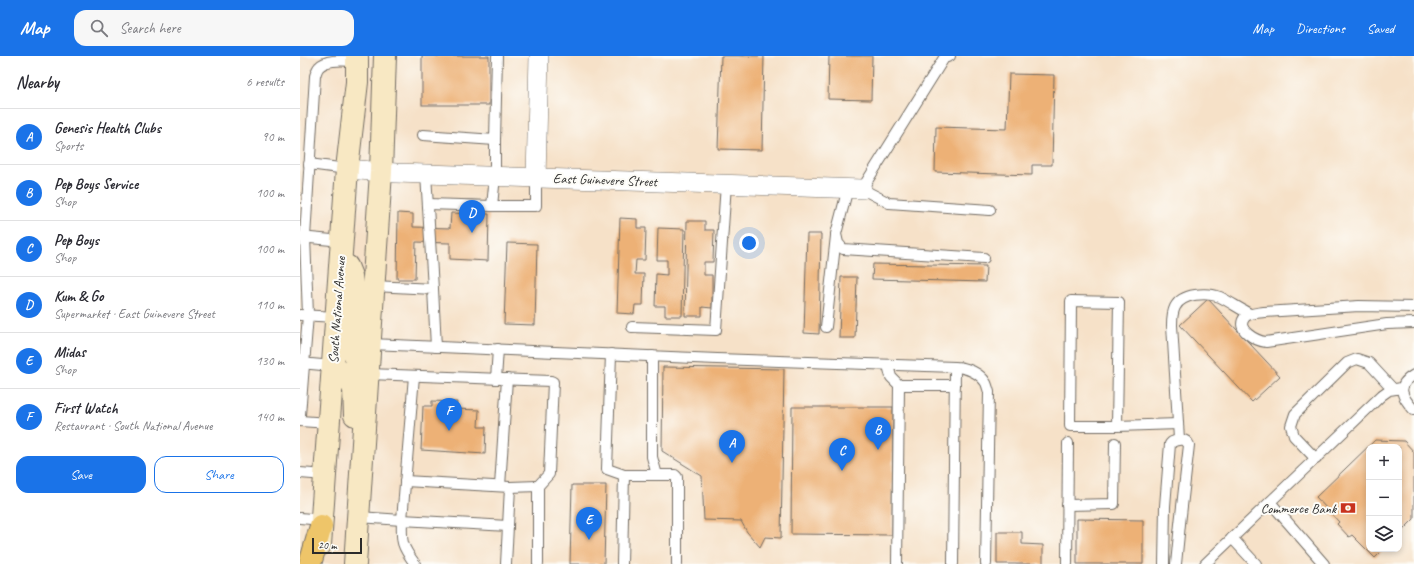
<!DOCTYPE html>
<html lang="en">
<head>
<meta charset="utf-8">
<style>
	body { margin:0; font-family:Caveat,sans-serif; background:#f7f7f7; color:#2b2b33 }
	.controls { position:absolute; right:12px; bottom:12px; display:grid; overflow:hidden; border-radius:8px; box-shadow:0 2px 6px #0003 }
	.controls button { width:36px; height:36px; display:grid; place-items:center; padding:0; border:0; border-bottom:1px solid #e1e1e2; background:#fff; color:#2b2b33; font:20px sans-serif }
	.scale { position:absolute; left:12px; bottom:10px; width:50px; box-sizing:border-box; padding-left:4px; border:2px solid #2b2b2b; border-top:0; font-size:11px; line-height:14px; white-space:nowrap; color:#2b2b2b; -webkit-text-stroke:3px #fdfcf7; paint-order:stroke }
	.you { position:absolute; left:449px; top:187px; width:14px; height:14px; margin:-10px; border:3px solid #fff; border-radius:50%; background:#1a73e8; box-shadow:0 0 0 6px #1a73e833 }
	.badge { display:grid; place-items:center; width:26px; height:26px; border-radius:50%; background:#1a73e8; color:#fff; font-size:13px; font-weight:700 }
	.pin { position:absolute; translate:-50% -33px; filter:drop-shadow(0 1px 2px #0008) }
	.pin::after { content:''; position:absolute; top:21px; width:14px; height:12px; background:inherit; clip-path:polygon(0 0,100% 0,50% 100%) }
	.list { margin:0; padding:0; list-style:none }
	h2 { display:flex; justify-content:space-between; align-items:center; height:52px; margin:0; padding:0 16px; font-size:17px }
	h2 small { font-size:13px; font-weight:400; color:#7c7c81 }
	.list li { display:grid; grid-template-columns:26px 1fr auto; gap:12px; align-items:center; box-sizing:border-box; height:56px; padding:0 16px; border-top:1px solid #e1e1e2 }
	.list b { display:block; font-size:15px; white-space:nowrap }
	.list p { margin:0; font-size:13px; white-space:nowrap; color:#7c7c81 }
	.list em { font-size:13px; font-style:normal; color:#7c7c81 }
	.actions { display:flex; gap:8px; padding:12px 16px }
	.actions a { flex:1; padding:9px 0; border:1px solid #1a73e8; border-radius:12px; text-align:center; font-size:14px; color:#1a73e8 }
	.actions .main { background:#1a73e8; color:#fff }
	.icon { flex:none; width:22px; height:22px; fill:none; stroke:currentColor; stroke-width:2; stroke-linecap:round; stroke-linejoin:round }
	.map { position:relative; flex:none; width:1114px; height:508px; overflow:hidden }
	header { display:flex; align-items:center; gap:24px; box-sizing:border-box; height:56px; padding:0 20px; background:#1a73e8; color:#fff }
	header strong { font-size:19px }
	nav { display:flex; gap:22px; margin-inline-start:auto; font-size:14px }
	.search { width:280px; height:36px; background:#f7f7f7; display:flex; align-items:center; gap:10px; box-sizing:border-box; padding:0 14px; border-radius:12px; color:#7c7c81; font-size:15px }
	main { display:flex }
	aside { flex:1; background:#fff }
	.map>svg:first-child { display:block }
</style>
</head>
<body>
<header>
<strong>Map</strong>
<div class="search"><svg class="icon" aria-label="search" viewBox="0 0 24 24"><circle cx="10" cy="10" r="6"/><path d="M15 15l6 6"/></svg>Search here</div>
<nav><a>Map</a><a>Directions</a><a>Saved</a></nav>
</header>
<main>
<aside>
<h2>Nearby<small>6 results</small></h2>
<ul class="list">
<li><span class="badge">A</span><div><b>Genesis Health Clubs</b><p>Sports</p></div><em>90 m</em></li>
<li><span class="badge">B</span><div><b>Pep Boys Service</b><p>Shop</p></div><em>100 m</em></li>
<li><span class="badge">C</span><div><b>Pep Boys</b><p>Shop</p></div><em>100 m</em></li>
<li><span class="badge">D</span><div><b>Kum &amp; Go</b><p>Supermarket · East Guinevere Street</p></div><em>110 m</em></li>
<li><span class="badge">E</span><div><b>Midas</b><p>Shop</p></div><em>130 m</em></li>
<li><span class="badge">F</span><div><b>First Watch</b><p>Restaurant · South National Avenue</p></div><em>140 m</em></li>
</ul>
<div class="actions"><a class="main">Save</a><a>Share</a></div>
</aside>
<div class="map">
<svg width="1114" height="508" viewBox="0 0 1114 508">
	<rect width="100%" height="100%" fill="#fdfcf7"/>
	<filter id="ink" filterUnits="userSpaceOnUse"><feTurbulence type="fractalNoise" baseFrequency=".025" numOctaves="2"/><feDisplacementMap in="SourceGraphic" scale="8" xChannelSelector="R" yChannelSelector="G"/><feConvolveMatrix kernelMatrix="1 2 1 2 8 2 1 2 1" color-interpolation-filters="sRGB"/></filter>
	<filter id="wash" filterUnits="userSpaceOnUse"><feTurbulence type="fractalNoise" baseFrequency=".012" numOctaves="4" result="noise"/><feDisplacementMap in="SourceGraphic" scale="16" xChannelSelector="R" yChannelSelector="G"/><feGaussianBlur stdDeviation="0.9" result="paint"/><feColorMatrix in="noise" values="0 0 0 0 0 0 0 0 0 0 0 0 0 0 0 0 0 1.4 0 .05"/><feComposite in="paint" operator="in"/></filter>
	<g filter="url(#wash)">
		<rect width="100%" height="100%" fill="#f6e1c8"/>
		<g id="blocks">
			<g fill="#edb176">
				<rect x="122" y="0" width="67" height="49"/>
				<path d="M421,0H464L462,94L418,93Z"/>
				<path d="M529,0H572L571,44L528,43Z"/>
				<path d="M709,18L754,19L752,109H732V119L635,116L636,71L707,73Z"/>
				<path d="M98,157L113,158V171L150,172L151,157L189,158L188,205L150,203V187L116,186L115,223H97Z"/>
				<path d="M320,162L337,163V172H346L345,204H336L335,218H344L343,249H335L334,258L317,257Z"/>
				<path d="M387,165H405V174H414L413,206H404V219H412V252L402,251V260H385Z"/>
				<path d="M358,172L384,173L382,260H365V250H355L356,218L367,219V204H357Z"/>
				<path d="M507,178H521L519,278L504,277Z"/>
				<path d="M207,187L237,188L235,269L204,268Z"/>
				<path d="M573,208L686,210L685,226L572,223Z"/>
				<path d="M541,221H557L555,282H539Z"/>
				<path d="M908,243L980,320L952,346L880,269Z"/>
				<path d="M363,311L484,313L481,482L465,481L460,491L447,476L441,465L404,464L402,420L362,395Z"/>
				<path d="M132,345L157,346L156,353L179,354L178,371H186L185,398L121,394L123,350H132Z"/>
				<path d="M492,351H593L592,479L491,478Z"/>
				<path d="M1075,384L1104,385L1114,396V463L1099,478V391H1069V493H1084L1075,502L1052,479L1049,481L1037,468L1039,466L1016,441Z"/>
				<path d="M272,429H306L304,508H270Z"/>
				<path d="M777,463L843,464V508H777Z"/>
				<path d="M697,476H722V488L743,489V508H697Z"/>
			</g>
		</g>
	</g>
	<g filter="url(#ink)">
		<use href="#blocks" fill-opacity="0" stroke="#726b62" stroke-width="1"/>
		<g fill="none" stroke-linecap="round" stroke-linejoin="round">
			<g stroke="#726b62" stroke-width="12">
				<g id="lane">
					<path d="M650,0L644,2L562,133L589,147L690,154"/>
					<path d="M123,79L195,84L197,0"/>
					<path d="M9,108L47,113"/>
					<path d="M126,118L133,233"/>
					<path d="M548,132L536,178L538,187L543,193L684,202"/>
					<path d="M128,148L192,150L195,120V84"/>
					<path d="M192,150H236V122"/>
					<path d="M0,181L42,185"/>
					<path d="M74,230L133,233L136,291"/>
					<path d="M1114,251L1059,250L964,256C958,257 949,257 945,261C934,274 957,285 966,286L1087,268L1114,267"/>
					<path d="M0,259L36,261"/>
					<path d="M332,271L416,274L426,128"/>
					<path d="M526,271L536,180"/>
					<path d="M71,288L417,303L655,311C666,311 680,317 686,327C687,329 688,333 689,336L686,508"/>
					<path d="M311,298L307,413L324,419"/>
					<path d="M352,300V401L357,419H375L377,421V508"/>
					<path d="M0,307L33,310"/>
					<path d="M588,309L591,321L599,329L597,508"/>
					<path d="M69,318L251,325L253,326L249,418L238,430V508"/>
					<path d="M1114,319C1095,330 1102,341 1114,354"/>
					<path d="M196,323L198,293"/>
					<path d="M599,329H655"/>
					<path d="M0,359L8,259L5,181L15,20C16,17 17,13 19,11C27,2 46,5 57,5"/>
					<path d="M0,365L29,367"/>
					<path d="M817,370H770L771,245L819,246L817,370L878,368"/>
					<path d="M879,383L872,269C872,263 872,257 875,251C882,237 907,236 920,241C930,246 940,253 950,258"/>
					<path d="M1016,403L994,380L991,370L995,358L1047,307L1057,303L1069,307L1093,333"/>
					<path d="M0,417L25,419"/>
					<path d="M105,425L210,431L238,430"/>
					<path d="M200,430L207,323"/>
					<path d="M970,446L1024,508"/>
					<path d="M767,449L814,448L815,387"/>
					<path d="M59,461L102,464L114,320"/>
					<path d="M0,462L22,464"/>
					<path d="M932,482L956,508"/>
					<path d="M115,508C102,490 101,487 102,464L208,470L210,431"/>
					<path d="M206,508L208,470"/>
					<path d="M322,508L324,419H357"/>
					<path d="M653,508L655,311"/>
					<path d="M767,508L768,387"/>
					<path d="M864,508L865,450L870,388L872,386C878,383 886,382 889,389L880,468L876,508"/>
					<path d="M905,508L1082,339L1089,334L1102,332"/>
				</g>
			</g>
			<g stroke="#726b62" stroke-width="20">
				<g id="street">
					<path d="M47,113L96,117L562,133"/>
					<path d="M236,122L239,0"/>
				</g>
			</g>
			<g stroke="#726b62" stroke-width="24">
				<g id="secondary">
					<path d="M47,210L51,220L55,251L53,295L58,305L69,318"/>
					<path d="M33,310L47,319L54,333L55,359"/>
					<path d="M20,489L47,113L57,26V0"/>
					<path d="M55,508L81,116L85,0"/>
				</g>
			</g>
			<g stroke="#726b62" stroke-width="24">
				<path id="primary" d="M10,508L21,470"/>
			</g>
			<use href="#lane" stroke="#fff" stroke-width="10"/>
			<use href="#street" stroke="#fff" stroke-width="19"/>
			<use href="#secondary" stroke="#f8e8c3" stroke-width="22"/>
			<use href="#primary" stroke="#eec569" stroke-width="22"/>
		</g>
	</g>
	<defs>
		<g id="bank-bare" transform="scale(1.2)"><path d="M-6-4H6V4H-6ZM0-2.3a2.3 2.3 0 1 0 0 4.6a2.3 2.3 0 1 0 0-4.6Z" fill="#c8321e" stroke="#fdfcf7" stroke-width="2.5" paint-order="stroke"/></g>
	</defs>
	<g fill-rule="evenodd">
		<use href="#bank-bare" x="1048" y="452"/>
	</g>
	<g text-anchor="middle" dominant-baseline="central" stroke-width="4" stroke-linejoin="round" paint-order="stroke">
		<g font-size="14" fill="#2b2b2b" stroke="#fdfcf7">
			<text transform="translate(305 124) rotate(2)">East Guinevere Street</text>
			<text transform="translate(37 254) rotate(-86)">South National Avenue</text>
		</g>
		<g font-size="14" fill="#2b2b2b" stroke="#fdfcf7" text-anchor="end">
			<text x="1036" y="452">Commerce Bank</text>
		</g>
	</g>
</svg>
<div class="controls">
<button>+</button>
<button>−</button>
<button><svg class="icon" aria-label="layers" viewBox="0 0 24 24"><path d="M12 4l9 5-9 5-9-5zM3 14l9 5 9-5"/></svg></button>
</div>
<div class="scale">20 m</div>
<div class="you"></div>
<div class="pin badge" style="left:432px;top:407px">A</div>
<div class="pin badge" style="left:578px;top:394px">B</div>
<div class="pin badge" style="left:542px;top:415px">C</div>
<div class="pin badge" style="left:172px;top:177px">D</div>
<div class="pin badge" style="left:289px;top:484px">E</div>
<div class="pin badge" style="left:149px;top:375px">F</div>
</div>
</main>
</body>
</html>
